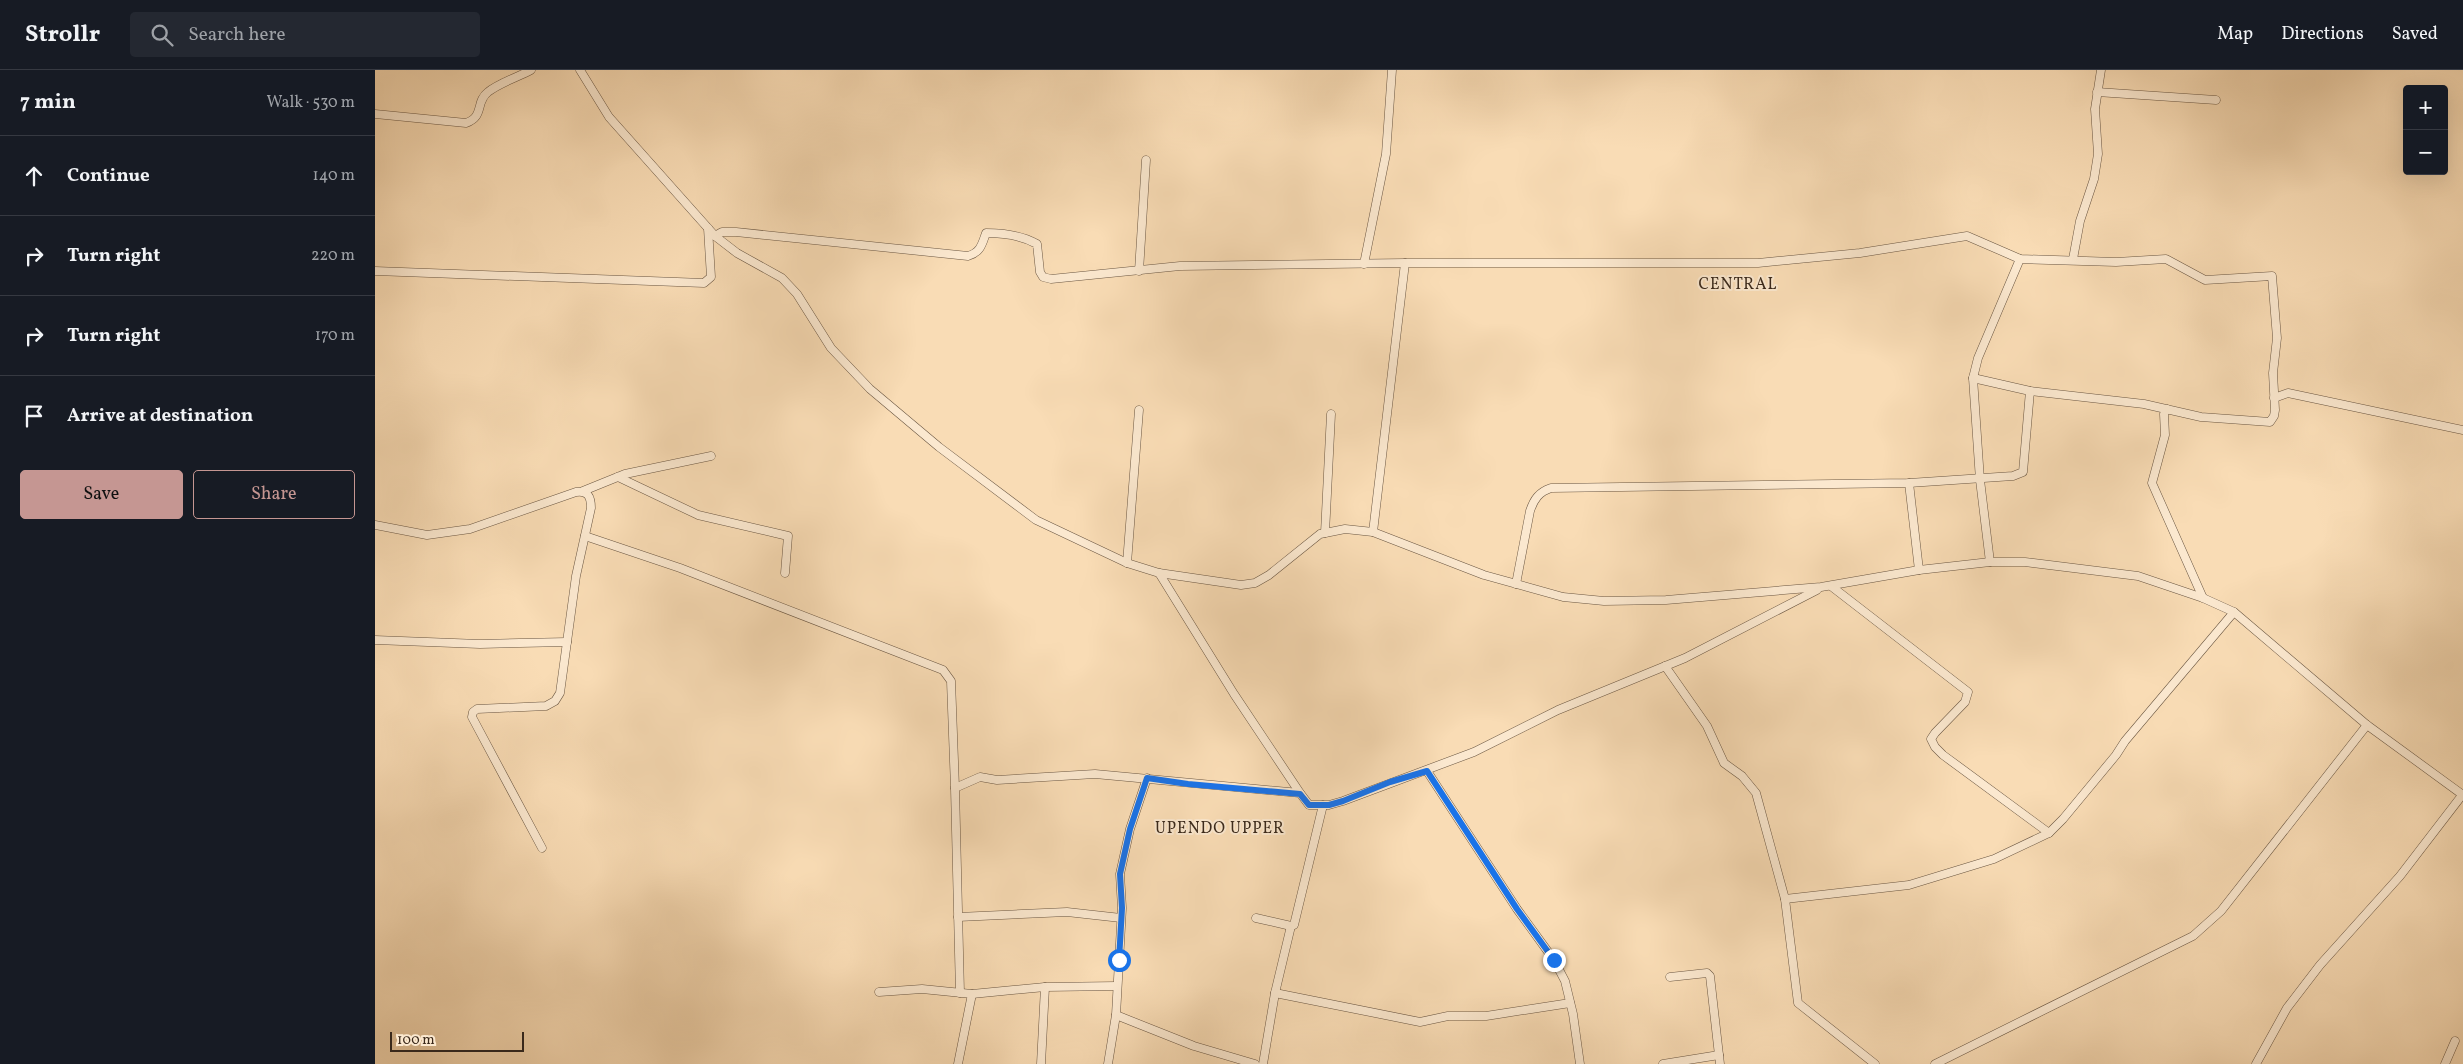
<!DOCTYPE html>
<html lang="en">
<head>
<meta charset="utf-8">
<style>
	body { margin:0; font-family:Vollkorn,serif; background:#242831; color:#f1f3f6 }
	.controls { position:absolute; right:15px; top:15px; display:grid; overflow:hidden; border-radius:5px; box-shadow:0 5px 20px #0002 }
	.controls button { width:45px; height:45px; display:grid; place-items:center; padding:0; border:0; border-bottom:1px solid #363941; background:#171b24; color:#f1f3f6; font:25px sans-serif }
	.scale { position:absolute; left:15px; bottom:12px; width:134px; box-sizing:border-box; padding-left:5px; border:2px solid #3a291b; border-top:0; font-size:14px; line-height:18px; white-space:nowrap; color:#3a291b; -webkit-text-stroke:4px #fbe8cf; paint-order:stroke }
	.stop { position:absolute; width:15px; height:15px; margin:-11px; border:4px solid #1a73e8; border-radius:50%; background:#fff }
	.stop.end { background:#1a73e8; border-color:#fff; box-shadow:0 1px 5px #0008 }
	.list { margin:0; padding:0; list-style:none }
	h2 { display:flex; justify-content:space-between; align-items:center; height:65px; margin:0; padding:0 20px; font-size:21px }
	h2 small { font-size:16px; font-weight:400; color:#9ea1a6 }
	.list li { display:grid; grid-template-columns:32px 1fr auto; gap:15px; align-items:center; box-sizing:border-box; height:80px; padding:0 20px; border-top:1px solid #363941 }
	.list b { display:block; font-size:19px; white-space:nowrap }
	.list em { font-size:16px; font-style:normal; color:#9ea1a6 }
	.actions { display:flex; gap:10px; padding:15px 20px }
	.actions a { flex:1; padding:11px 0; border:1px solid #c59692; border-radius:5px; text-align:center; font-size:18px; color:#c59692 }
	.actions .main { background:#c59692; color:#111 }
	.icon { flex:none; width:28px; height:28px; fill:none; stroke:currentColor; stroke-width:2; stroke-linecap:round; stroke-linejoin:round }
	.map { position:relative; flex:none; width:2088px; height:994px; overflow:hidden }
	header { display:flex; align-items:center; gap:30px; box-sizing:border-box; height:70px; padding:0 25px; background:#171b24; border-bottom:1px solid #363941 }
	header strong { font-size:24px }
	nav { display:flex; gap:28px; margin-inline-start:auto; font-size:18px }
	.search { width:350px; height:45px; background:#242831; display:flex; align-items:center; gap:12px; box-sizing:border-box; padding:0 18px; border-radius:5px; color:#9ea1a6; font-size:19px }
	main { display:flex }
	aside { flex:1; background:#171b24 }
	.map>svg:first-child { display:block }
</style>
</head>
<body>
<header>
<strong>Strollr</strong>
<div class="search"><svg class="icon" aria-label="search" viewBox="0 0 24 24"><circle cx="10" cy="10" r="6"/><path d="M15 15l6 6"/></svg>Search here</div>
<nav><a>Map</a><a>Directions</a><a>Saved</a></nav>
</header>
<main>
<aside>
<h2>7 min<small>Walk · 530 m</small></h2>
<ul class="list">
<li><svg class="icon" aria-label="ahead" viewBox="0 0 24 24"><path d="M12 20V5M6 11l6-6 6 6"/></svg><div><b>Continue</b></div><em>140 m</em></li>
<li><svg class="icon" aria-label="right" viewBox="0 0 24 24"><path d="M7 20v-9h11M14 6l5 5-5 5"/></svg><div><b>Turn right</b></div><em>220 m</em></li>
<li><svg class="icon" aria-label="right" viewBox="0 0 24 24"><path d="M7 20v-9h11M14 6l5 5-5 5"/></svg><div><b>Turn right</b></div><em>170 m</em></li>
<li><svg class="icon" aria-label="arrive" viewBox="0 0 24 24"><path d="M6 21V4h12l-3 4 3 4H6"/></svg><div><b>Arrive at destination</b></div></li>
</ul>
<div class="actions"><a class="main">Save</a><a>Share</a></div>
</aside>
<div class="map">
<svg width="2088" height="994" viewBox="0 0 2088 994">
	<rect width="100%" height="100%" fill="#f9dcb5"/>
	<filter id="stains"><feTurbulence type="fractalNoise" baseFrequency=".004" numOctaves="4"/><feColorMatrix values="0 0 0 0 .2 0 0 0 0 .09 0 0 0 0 .02 0 0 0 .5 -.17"/></filter>
	<radialGradient id="worn" r=".72"><stop offset=".6" stop-color="#630" stop-opacity="0"/><stop offset="1" stop-color="#630" stop-opacity=".3"/></radialGradient>
	<g fill="none" stroke-linecap="round" stroke-linejoin="round">
		<g stroke="#6a5642" stroke-width="9">
			<g id="street">
				<path d="M205,0L234,47L340,166L362,183L407,208L422,224L456,278L495,319L564,377L661,450L752,493L784,503L866,515L880,513L894,505L945,464L970,459L998,462L1109,505L1188,527L1229,531L1291,530L1446,517L1544,500L1615,492H1650L1763,506L1828,528L1859,542L1992,655L2088,725"/>
				<path d="M1722,22L1841,30"/>
				<path d="M0,44L91,53C110,46 100,32 113,22C124,13 143,7 156,0"/>
				<path d="M340,166L347,162H361L593,186C606,182 607,174 611,163C628,163 648,166 662,174L665,202L668,207L676,209L805,196L1030,193H1383L1485,183L1592,166L1645,189L1741,192L1791,189L1830,210L1897,206L1902,268L1898,303L1900,340L1899,346L1895,352L1826,347L1769,334L1655,321L1598,308"/>
				<path d="M1698,189L1705,151L1719,109L1723,84L1720,39L1726,0"/>
				<path d="M989,194L1011,84L1017,0"/>
				<path d="M0,201L329,213L336,207L333,158"/>
				<path d="M764,201L771,90"/>
				<path d="M1899,328L1913,323L2088,360"/>
				<path d="M1792,339L1789,344L1790,365L1777,413L1828,528"/>
				<path d="M243,407L323,445L413,466L410,503"/>
				<path d="M1534,413L1544,500"/>
				<path d="M208,421L250,404L336,386"/>
				<path d="M0,455L52,465L95,459L201,422C213,420 216,427 216,438L201,506L185,623L180,631L171,636L102,639L98,642L97,647L167,778"/>
				<path d="M998,462L1030,193"/>
				<path d="M950,463L956,344"/>
				<path d="M210,466L305,498L568,600L576,611L580,718L585,923"/>
				<path d="M1615,492L1605,410L1598,308L1603,288L1645,189"/>
				<path d="M752,493L764,340"/>
				<path d="M784,503L859,624L925,723"/>
				<path d="M1141,514L1155,441C1159,429 1164,422 1176,418L1534,413L1638,406L1648,402L1655,321"/>
				<path d="M1456,516L1593,622L1590,632L1560,663L1556,669L1560,677L1568,685L1674,763"/>
				<path d="M0,570L105,574L192,572"/>
				<path d="M1290,596L1332,656L1349,693L1367,706L1381,723L1410,829L1423,933L1500,994"/>
				<path d="M1052,701L1142,839L1179,890L1190,911L1198,944L1205,994"/>
				<path d="M580,718L605,707L622,710L720,704L925,723L934,735H954L968,731L1099,682L1183,640L1310,588L1442,520"/>
				<path d="M1410,829L1534,815L1619,789L1674,763L1688,749L1741,685L1750,671L1859,542"/>
				<path d="M583,847L692,842L746,848"/>
				<path d="M881,848L916,856L919,855L948,735"/>
				<path d="M1295,907L1332,903L1335,906L1345,994"/>
				<path d="M504,922L547,919L597,924L670,917L742,916"/>
				<path d="M900,923L1045,952L1073,946H1111L1195,933"/>
				<path d="M741,945L819,976L880,994"/>
				<path d="M583,994L597,924"/>
				<path d="M666,994L670,917"/>
				<path d="M733,994L741,945L747,838L745,804L755,759L772,708"/>
				<path d="M888,994L900,923L916,856"/>
				<path d="M1288,994L1344,985"/>
				<path d="M1560,994L1818,866L1846,841L1992,655"/>
				<path d="M1881,994L1912,938L1945,895L2025,806L2088,724"/>
				<path d="M2070,994L2080,971"/>
			</g>
		</g>
		<use href="#street" stroke="#fbe8cf" stroke-width="8"/>
	</g>
	<g fill="none" stroke-linecap="round" stroke-linejoin="round">
		<path stroke="#1a73e8" stroke-width="6" d="M744,890L747,838L745,804L755,759L772,708L813,714L925,724L934,735H954L968,731L1015,712L1052,701L1142,839L1179,890"/>
	</g>
	<g text-anchor="middle" dominant-baseline="central" stroke-width="4" stroke-linejoin="round" paint-order="stroke">
		<g font-size="16" letter-spacing="1" fill="#3a291b" stroke="#fbe8cf">
			<text x="1363" y="215">CENTRAL</text>
			<text x="845" y="759">UPENDO UPPER</text>
		</g>
	</g>
	<rect width="100%" height="100%" filter="url(#stains)"/>
	<rect width="100%" height="100%" fill="url(#worn)"/>
</svg>
<div class="controls">
<button>+</button>
<button>−</button>
</div>
<div class="scale">100 m</div>
<div class="stop" style="left:744px;top:890px"></div>
<div class="stop end" style="left:1179px;top:890px"></div>
</div>
</main>
</body>
</html>
